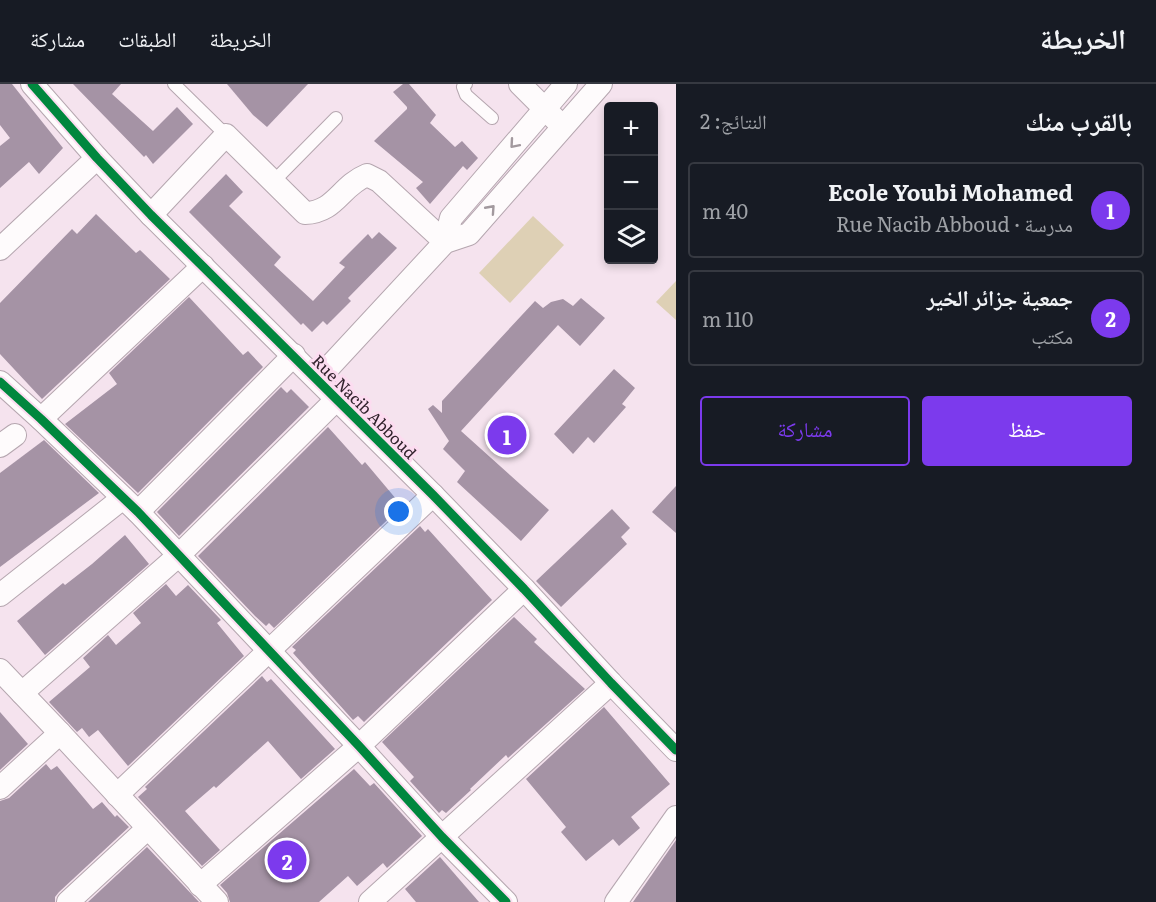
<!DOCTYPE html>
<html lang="ar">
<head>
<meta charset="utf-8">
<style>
	body { margin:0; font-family:Literata,"Noto Naskh Arabic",serif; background:#20242c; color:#f1f3f6; direction:rtl }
	.controls { position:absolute; right:18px; top:18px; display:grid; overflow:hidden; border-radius:6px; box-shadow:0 3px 9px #0003 }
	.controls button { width:54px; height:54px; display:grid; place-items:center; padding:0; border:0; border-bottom:2px solid #363941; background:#171b24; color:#f1f3f6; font:30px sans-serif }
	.you { position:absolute; left:399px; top:428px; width:21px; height:21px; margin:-15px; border:4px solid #fff; border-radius:50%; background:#1a73e8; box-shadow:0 0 0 9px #1a73e833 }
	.badge { display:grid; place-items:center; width:39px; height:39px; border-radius:50%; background:#7c3aed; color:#fff; font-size:20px; font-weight:700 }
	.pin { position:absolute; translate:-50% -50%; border:3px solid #fff; box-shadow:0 2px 6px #0006 }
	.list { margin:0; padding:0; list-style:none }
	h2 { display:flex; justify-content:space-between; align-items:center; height:78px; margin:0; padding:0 24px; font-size:26px }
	h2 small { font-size:20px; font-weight:400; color:#9ea1a6 }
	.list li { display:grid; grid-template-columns:39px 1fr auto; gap:18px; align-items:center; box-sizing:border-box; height:96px; margin:0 12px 12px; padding:0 12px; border:2px solid #363941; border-radius:6px }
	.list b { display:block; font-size:22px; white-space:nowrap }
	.list p { margin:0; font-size:20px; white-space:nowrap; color:#9ea1a6 }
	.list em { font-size:20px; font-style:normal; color:#9ea1a6 }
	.actions { display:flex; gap:12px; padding:18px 24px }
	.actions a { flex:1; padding:14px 0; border:2px solid #7c3aed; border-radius:6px; text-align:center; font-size:21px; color:#7c3aed }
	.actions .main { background:#7c3aed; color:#fff }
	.icon { flex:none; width:33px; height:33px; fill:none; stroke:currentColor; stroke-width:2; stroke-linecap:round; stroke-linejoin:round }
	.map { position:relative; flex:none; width:676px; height:818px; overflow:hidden; direction:ltr }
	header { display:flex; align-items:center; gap:36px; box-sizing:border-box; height:84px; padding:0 30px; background:#171b24; border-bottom:2px solid #363941 }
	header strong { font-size:28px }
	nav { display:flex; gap:33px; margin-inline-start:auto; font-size:21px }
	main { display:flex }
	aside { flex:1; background:#171b24 }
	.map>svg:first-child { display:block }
</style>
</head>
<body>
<header>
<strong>الخريطة</strong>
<nav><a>الخريطة</a><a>الطبقات</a><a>مشاركة</a></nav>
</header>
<main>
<aside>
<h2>بالقرب منك<small>النتائج: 2</small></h2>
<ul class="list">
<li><span class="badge">1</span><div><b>Ecole Youbi Mohamed</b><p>مدرسة · Rue Nacib Abboud</p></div><em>40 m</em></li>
<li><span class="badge">2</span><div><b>جمعية جزائر الخير</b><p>مكتب</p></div><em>110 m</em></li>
</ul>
<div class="actions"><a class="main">حفظ</a><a>مشاركة</a></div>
</aside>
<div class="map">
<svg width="676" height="818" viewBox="0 0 676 818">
	<rect width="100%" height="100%" fill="#f5e3ee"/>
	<g fill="#ded0b5">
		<path d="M533,132L564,161L510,219L479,189Z"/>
		<path d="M676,197V236L656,218Z"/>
	</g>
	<g fill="#a593a5">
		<path d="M0,0H12L63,64L39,90L29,78L0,104V62L10,54L0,41Z"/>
		<path d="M73,0H121L112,10L153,47L177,23L193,40L153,80L146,71L144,73Z"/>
		<path d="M227,0H308L267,43L253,31Z"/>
		<path d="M403,0H409L436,31L430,39L455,63L462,57L478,74L467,86L463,82L430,120L416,104L423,98L374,57L407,25V23L393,8Z"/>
		<path d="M226,90L243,108L229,122L281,173L274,181L313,217L345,183L339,179L368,150L372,155L379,148L397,164L348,214L351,217L327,241L323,237L312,248L303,239L301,241L189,128Z"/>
		<path d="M96,130L136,169L140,166L170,195L42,315L0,270V219L72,145L77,150Z"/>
		<path d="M189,213L243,271L248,267L263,283L138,409L65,340L117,300L109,289Z"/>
		<path d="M581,214L605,234L580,262L558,241L461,347L549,426L521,457L457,398L465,387L443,365L449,357L428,325L433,321L442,329V317L535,217L543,224L551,218L563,215L573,222Z"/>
		<path d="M614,285L635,304L622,320L626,323L594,359L588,353L573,370L554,350Z"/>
		<path d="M281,303L287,309L291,305L309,323L179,452L157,428Z"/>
		<path d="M328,343L362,381L365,378L402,422L274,544L269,539L266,542L255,532L198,472Z"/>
		<path d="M44,356L99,409L0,483V389Z"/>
		<path d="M676,402V449L652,428Z"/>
		<path d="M612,425L630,444L621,453L627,460L561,523L536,497Z"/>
		<path d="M420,442L425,448L428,445L492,516L364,638L358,632L353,636L293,569L296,566L292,563Z"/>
		<path d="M125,451L149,480L45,571L17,537L63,499L65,501L92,480Z"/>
		<path d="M166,500L176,512L188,501L221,536L217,539L244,572L128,682L98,646L89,653L82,644L77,648L49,618L90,583L83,574L108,551L116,561L141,539L133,529Z"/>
		<path d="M514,533L537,555L534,558L585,605L508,674L506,671L470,705L471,706L446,729L442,726L439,729L410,697L414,693L382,658Z"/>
		<path d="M262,592L267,598L271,595L335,665L301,695L268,657L216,704L214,702L185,727L220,766L202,782L138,713L147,705L145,703Z"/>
		<path d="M604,623L670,700L631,733L640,744L619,762L613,755L586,777L561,748L566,743L526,695Z"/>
		<path d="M0,628L28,660L0,686Z"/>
		<path d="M46,680L51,686L57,682L93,725L102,718L115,733L117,731L129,743L59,808L55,813V818H0V717L9,714Z"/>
		<path d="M354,685L370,702L374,699L422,752L387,784L383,779L357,802L348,792L319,818H230L227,809L220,801Z"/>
		<path d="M676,756V818H633Z"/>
		<path d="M147,763L199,818H88Z"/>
		<path d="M440,773L479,818H416L405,805Z"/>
	</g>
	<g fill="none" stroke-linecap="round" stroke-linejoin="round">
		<g stroke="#b5a6af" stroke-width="14">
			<g id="service">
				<path d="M174,0L226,51"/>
				<path d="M466,0L463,3L466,11L492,34"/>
				<path d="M273,98L336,34"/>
			</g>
		</g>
		<g stroke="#b5a6af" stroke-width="24">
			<g id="minor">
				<path d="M32,0L97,74L151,131L433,411L524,505L611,599L676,666"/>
				<path d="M520,0L555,35"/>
				<path d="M151,131L226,51L305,129C336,128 340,102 367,91L379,97L445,158"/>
				<path d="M445,158L451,134L566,0"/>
				<path d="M0,165L97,74"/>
				<path d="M318,295L445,158L469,150L601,0"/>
				<path d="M0,298L41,335L138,428L359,662L442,753L506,818"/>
				<path d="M41,335L203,182"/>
				<path d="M0,362L15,351"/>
				<path d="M138,428L294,271"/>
				<path d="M0,511L123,414"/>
				<path d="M0,586L60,649L217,818"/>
				<path d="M22,609L178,472L337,315"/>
				<path d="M0,704L60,649"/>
				<path d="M117,711L433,411"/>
				<path d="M200,801L359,662L524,505"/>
				<path d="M68,818L148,744"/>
				<path d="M370,818L611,599"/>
				<path d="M616,818L676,733"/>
			</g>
		</g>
		<use href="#service" stroke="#fefbfc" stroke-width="12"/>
		<use href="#minor" stroke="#fefbfc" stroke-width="22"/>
		<g stroke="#fcdcf0" stroke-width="13">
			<g id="cycleway">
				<path d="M32,0L97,74L151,131L433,411L524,505L611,599L676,666"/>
				<path d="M0,298L41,335L138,428L359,662L442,753L506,818"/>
			</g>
		</g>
		<use href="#cycleway" stroke="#00873e" stroke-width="9"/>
	</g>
	<defs><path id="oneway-chevron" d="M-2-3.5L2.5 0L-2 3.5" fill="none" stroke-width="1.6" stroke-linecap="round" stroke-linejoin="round" transform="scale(1.5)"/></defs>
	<g stroke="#a2999e">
		<use href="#oneway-chevron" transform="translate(514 60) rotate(131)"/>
		<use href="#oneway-chevron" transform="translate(491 125) rotate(-48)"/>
	</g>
	<g text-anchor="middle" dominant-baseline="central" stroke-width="6" stroke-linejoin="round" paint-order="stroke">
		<g font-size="16" fill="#31222c" stroke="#fcdcf0">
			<text transform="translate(365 322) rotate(45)">Rue Nacib Abboud</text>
		</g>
	</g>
</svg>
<div class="controls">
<button>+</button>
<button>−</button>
<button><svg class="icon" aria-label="layers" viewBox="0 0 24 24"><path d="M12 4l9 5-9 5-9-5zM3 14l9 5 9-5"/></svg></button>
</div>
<div class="you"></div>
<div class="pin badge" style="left:507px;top:351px">1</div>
<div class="pin badge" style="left:287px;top:776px">2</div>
</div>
</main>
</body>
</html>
